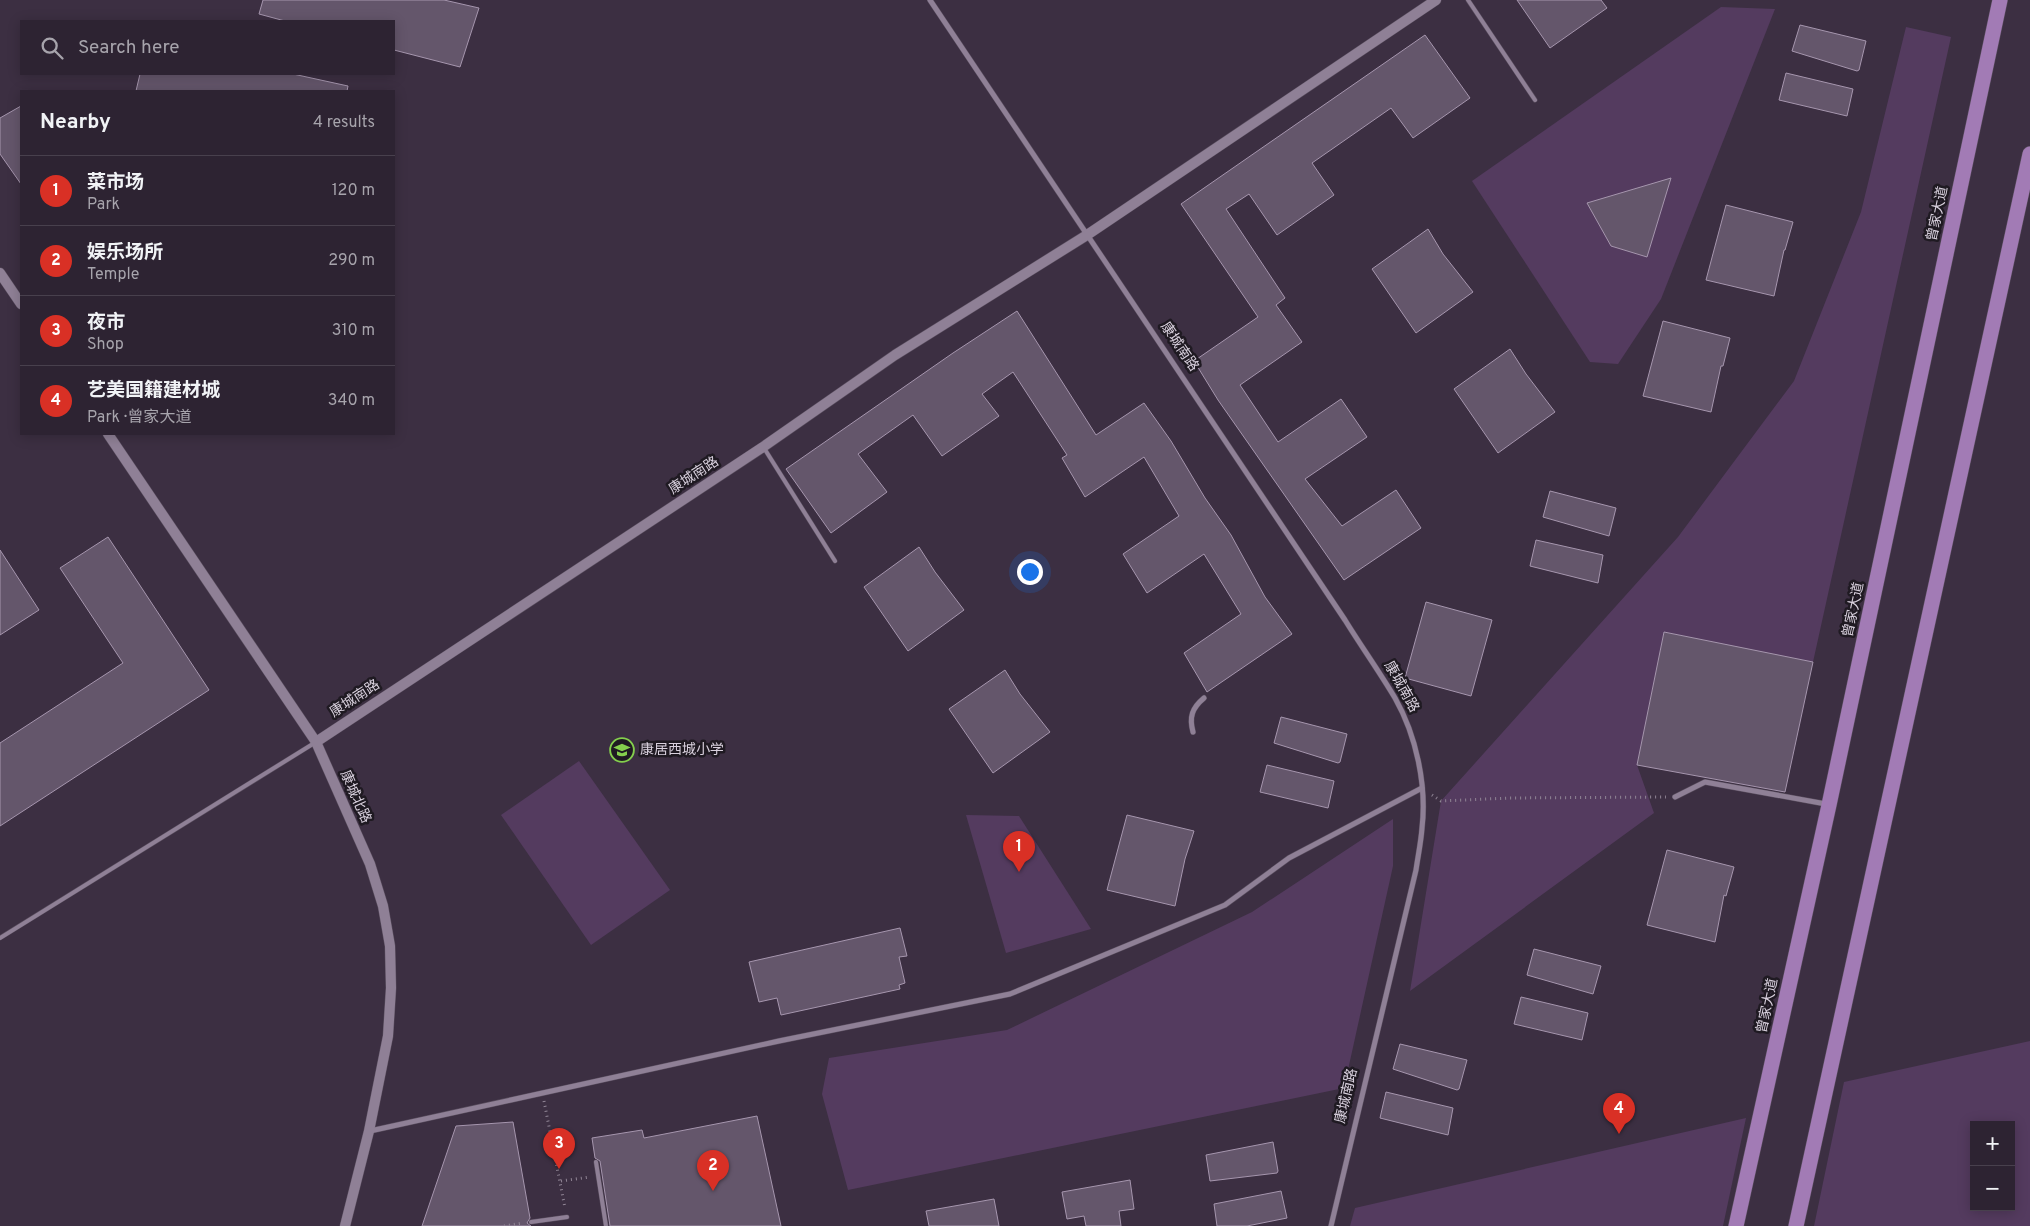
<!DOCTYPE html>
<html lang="en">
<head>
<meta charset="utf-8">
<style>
	body { margin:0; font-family:Overpass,"Noto Sans SC",sans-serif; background:#392f3e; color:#f1f3f6 }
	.controls { position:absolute; right:15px; bottom:15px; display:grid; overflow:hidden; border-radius:0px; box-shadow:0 2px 12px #0003 }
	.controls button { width:45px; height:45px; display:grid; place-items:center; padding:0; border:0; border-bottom:1px solid #48404d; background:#2d2332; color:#f1f3f6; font:25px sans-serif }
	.you { position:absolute; left:1029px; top:571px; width:18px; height:18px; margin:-12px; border:4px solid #fff; border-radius:50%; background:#1a73e8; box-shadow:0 0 0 8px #1a73e833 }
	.badge { display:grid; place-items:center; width:32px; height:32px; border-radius:50%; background:#d93025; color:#fff; font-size:16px; font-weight:700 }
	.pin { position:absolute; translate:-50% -41px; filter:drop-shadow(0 1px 2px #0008) }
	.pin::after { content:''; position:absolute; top:26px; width:18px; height:15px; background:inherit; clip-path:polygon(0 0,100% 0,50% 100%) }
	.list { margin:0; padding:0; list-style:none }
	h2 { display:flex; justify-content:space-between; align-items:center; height:65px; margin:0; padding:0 20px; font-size:21px }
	h2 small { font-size:16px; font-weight:400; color:#a7a4ac }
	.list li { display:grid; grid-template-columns:32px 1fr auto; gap:15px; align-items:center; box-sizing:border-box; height:70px; padding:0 20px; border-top:1px solid #48404d }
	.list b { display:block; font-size:19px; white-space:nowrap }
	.list p { margin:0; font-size:16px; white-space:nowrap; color:#a7a4ac }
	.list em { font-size:16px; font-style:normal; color:#a7a4ac }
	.icon { flex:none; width:28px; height:28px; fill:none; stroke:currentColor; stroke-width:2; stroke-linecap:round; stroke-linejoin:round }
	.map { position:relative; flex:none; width:2030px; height:1226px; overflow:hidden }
	.search { position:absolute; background:#2d2332; box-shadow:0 2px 12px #0003; left:20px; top:20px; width:375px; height:55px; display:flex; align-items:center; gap:12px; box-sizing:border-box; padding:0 18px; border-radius:0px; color:#a7a4ac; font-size:19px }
	.panel { position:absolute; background:#2d2332; box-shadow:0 2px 12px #0003; left:20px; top:90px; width:375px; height:345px; border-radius:0px }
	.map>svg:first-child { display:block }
</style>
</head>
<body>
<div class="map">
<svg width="2030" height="1226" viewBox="0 0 2030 1226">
	<rect width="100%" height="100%" fill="#3c2f42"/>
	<g fill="#543b5f" fill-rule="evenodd">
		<path d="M1721,7L1775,9L1661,299L1618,364L1590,362L1472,181Z"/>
		<path d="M1906,27L1951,37L1813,662L1664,632L1637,765L1654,813L1410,991L1441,801L1678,537L1794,381L1861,212Z"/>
		<path d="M579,761L670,890L591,945L501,815Z"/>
		<path d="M966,815L1019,816L1091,929L1006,953Z"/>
		<path d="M1393,819V866L1344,1088L848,1190L822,1094L829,1058L1007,1030L1252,912Z"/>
		<path d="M2030,1041V1226H1814L1844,1082ZM1974,1125H2011V1207H1974Z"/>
		<path d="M1746,1118L1723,1226H1350L1355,1208Z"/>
	</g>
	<g fill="#64566b" stroke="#a696ae">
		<path d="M263,0H444L479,8L460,67L394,50V21H285L259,14Z"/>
		<path d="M1517,0H1601L1607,8L1550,48Z"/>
		<path d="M1800,25L1866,41L1859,70L1857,71L1792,51Z"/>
		<path d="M1425,35L1470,98L1413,138L1391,108L1312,163L1334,195L1277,235L1249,194L1226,209L1285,298L1276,305L1302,342L1240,385L1278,442L1341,399L1367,437L1305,479L1342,526L1396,490L1421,528L1344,580L1218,400L1194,361L1258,317L1181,204Z"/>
		<path d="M1786,73L1853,89L1847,116L1779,100Z"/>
		<path d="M140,74H293L348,86L347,91H136Z"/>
		<path d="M21,106V184L0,154V118Z"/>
		<path d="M1671,178L1647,257L1611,246L1587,203Z"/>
		<path d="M1726,205L1793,222L1785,250H1784L1774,296L1706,280Z"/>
		<path d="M1428,229L1443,254L1473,292L1416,333L1372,269Z"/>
		<path d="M1017,311L1096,435L1144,403L1171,441L1205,498L1231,535L1265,597L1292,634L1207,692L1184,653L1241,614L1204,554L1147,593L1123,554L1179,516L1144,457L1085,497L1062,458L1067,455L1013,372L982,394L999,416L942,456L913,415L858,454L887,492L831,533L786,469L953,353Z"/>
		<path d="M1663,321L1730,338L1723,366H1721L1711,412L1643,396Z"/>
		<path d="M1510,349L1526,374L1555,412L1498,453L1454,389Z"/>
		<path d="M1550,491L1616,508L1609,536L1543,517Z"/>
		<path d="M108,537L209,690L0,826V743L123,663L60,568Z"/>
		<path d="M1536,540L1603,555L1598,583L1530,566Z"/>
		<path d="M919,547L935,572L964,610L908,651L864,587Z"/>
		<path d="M0,550L39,610L0,635Z"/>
		<path d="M1426,602L1492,620L1471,696L1405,678Z"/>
		<path d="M1664,632L1813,662L1785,792L1637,765Z"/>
		<path d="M1005,670L1020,694L1050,732L993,773L949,709Z"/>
		<path d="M1281,717L1347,734L1340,762L1338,763L1274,743Z"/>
		<path d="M1267,765L1334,781L1328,808L1260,792Z"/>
		<path d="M1127,815L1194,831L1185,859L1175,906L1107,890Z"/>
		<path d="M1667,850L1734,867L1726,896L1724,895L1715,942L1647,925Z"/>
		<path d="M900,928L907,956L899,957L905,983L899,985L900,989L781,1015L777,998L759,1002L749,962Z"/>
		<path d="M1534,949L1601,966L1593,994L1527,975Z"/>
		<path d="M1521,997L1588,1013L1582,1040L1514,1024Z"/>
		<path d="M1400,1044L1467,1060L1459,1089L1457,1090L1393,1069Z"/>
		<path d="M1386,1092L1453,1108L1448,1135L1380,1118Z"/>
		<path d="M757,1116L781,1226H610L600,1161L595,1158L592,1138L642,1130L644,1138Z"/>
		<path d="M513,1122L530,1218L527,1223L531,1226H422L456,1126Z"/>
		<path d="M1273,1142L1278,1171L1277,1173L1210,1181L1206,1155Z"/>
		<path d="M1130,1180L1134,1209L1119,1211L1121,1226H1086L1084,1216L1067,1219L1062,1192Z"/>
		<path d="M1281,1191L1287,1218L1247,1226H1217L1214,1204Z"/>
		<path d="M994,1199L999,1226H929L926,1211Z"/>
	</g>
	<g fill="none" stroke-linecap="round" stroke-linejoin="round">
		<g stroke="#5a4e5f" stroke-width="5">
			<g id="lane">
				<path d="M1468,0L1535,100"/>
				<path d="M764,448L835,561"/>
				<path d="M0,938L316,742"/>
				<path d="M596,1162L606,1226"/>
				<path d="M531,1222L567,1217"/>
			</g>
		</g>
		<g stroke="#5a4e5f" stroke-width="6">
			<g id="street">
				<path d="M930,0L1345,620C1361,646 1379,671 1395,698C1416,735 1427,785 1422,828C1421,842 1418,856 1416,870L1331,1226"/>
				<path d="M1193,732C1189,717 1192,708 1204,698"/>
				<path d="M1675,797L1705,782L1826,804"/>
				<path d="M370,1131L779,1041L1010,994L1225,905L1289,858L1422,788"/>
			</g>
		</g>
		<g stroke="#5a4e5f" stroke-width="11">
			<g id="secondary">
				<path d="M0,273L21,304"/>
				<path d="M108,434L316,742L370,864L383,906L390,946L391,988L388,1036L369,1131L345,1226"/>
				<path d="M316,742L763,447L895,355L1087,235L1436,0"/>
			</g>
		</g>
		<g stroke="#5a4e5f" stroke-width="16">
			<g id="highway">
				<path d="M1736,1226L1829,805L2000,0"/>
				<path d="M1796,1226L2030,154"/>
			</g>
		</g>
		<g stroke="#908595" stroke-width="3" stroke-dasharray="1 4" stroke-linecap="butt">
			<path d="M1432,795L1441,801L1510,798L1666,797"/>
			<path d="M544,1101L565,1208"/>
			<path d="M561,1181L590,1177"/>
			<path d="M504,1226L523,1223"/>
		</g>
		<use href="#lane" stroke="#8f8096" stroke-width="4"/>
		<use href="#street" stroke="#8f8096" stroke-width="5"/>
		<use href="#secondary" stroke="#8f8096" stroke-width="10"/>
		<use href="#highway" stroke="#a27bb5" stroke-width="15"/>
	</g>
	<defs>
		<g id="school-ring" transform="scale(1.25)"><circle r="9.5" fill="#1f1a22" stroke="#84cf4d" stroke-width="1.5"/><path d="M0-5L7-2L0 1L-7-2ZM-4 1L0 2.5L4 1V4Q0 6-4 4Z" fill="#84cf4d"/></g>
	</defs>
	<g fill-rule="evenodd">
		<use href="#school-ring" x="622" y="750"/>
	</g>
	<g text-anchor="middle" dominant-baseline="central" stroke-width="5" stroke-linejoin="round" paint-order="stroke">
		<g font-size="14" fill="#d9d1de" stroke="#1f1a22">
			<text transform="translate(1938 214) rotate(-78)">曾家大道</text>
			<text transform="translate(1179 347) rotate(56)">康城南路</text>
			<text transform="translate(694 476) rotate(-33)">康城南路</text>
			<text transform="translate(1854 610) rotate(-78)">曾家大道</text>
			<text transform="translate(1401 687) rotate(61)">康城南路</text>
			<text transform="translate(355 699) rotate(-33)">康城南路</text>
			<text transform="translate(355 797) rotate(66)">康城北路</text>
			<text transform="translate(1768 1006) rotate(-78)">曾家大道</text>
			<text transform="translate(1347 1096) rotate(-77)">康城南路</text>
		</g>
		<g font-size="14" fill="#d9d1de" stroke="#1f1a22" text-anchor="start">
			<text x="640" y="750">康居西城小学</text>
		</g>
	</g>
</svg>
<div class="controls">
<button>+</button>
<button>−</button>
</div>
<div class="you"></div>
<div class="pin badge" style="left:1019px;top:872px">1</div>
<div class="pin badge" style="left:713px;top:1191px">2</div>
<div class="pin badge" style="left:559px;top:1169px">3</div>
<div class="pin badge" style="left:1619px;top:1134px">4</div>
<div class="search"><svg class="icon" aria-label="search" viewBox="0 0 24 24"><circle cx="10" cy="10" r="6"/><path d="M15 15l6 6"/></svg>Search here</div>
<section class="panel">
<h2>Nearby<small>4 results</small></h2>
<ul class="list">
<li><span class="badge">1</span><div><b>菜市场</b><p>Park</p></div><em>120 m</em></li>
<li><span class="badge">2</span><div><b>娱乐场所</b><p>Temple</p></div><em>290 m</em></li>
<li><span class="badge">3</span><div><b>夜市</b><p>Shop</p></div><em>310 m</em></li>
<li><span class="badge">4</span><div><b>艺美国籍建材城</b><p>Park · 曾家大道</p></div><em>340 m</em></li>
</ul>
</section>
</div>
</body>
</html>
